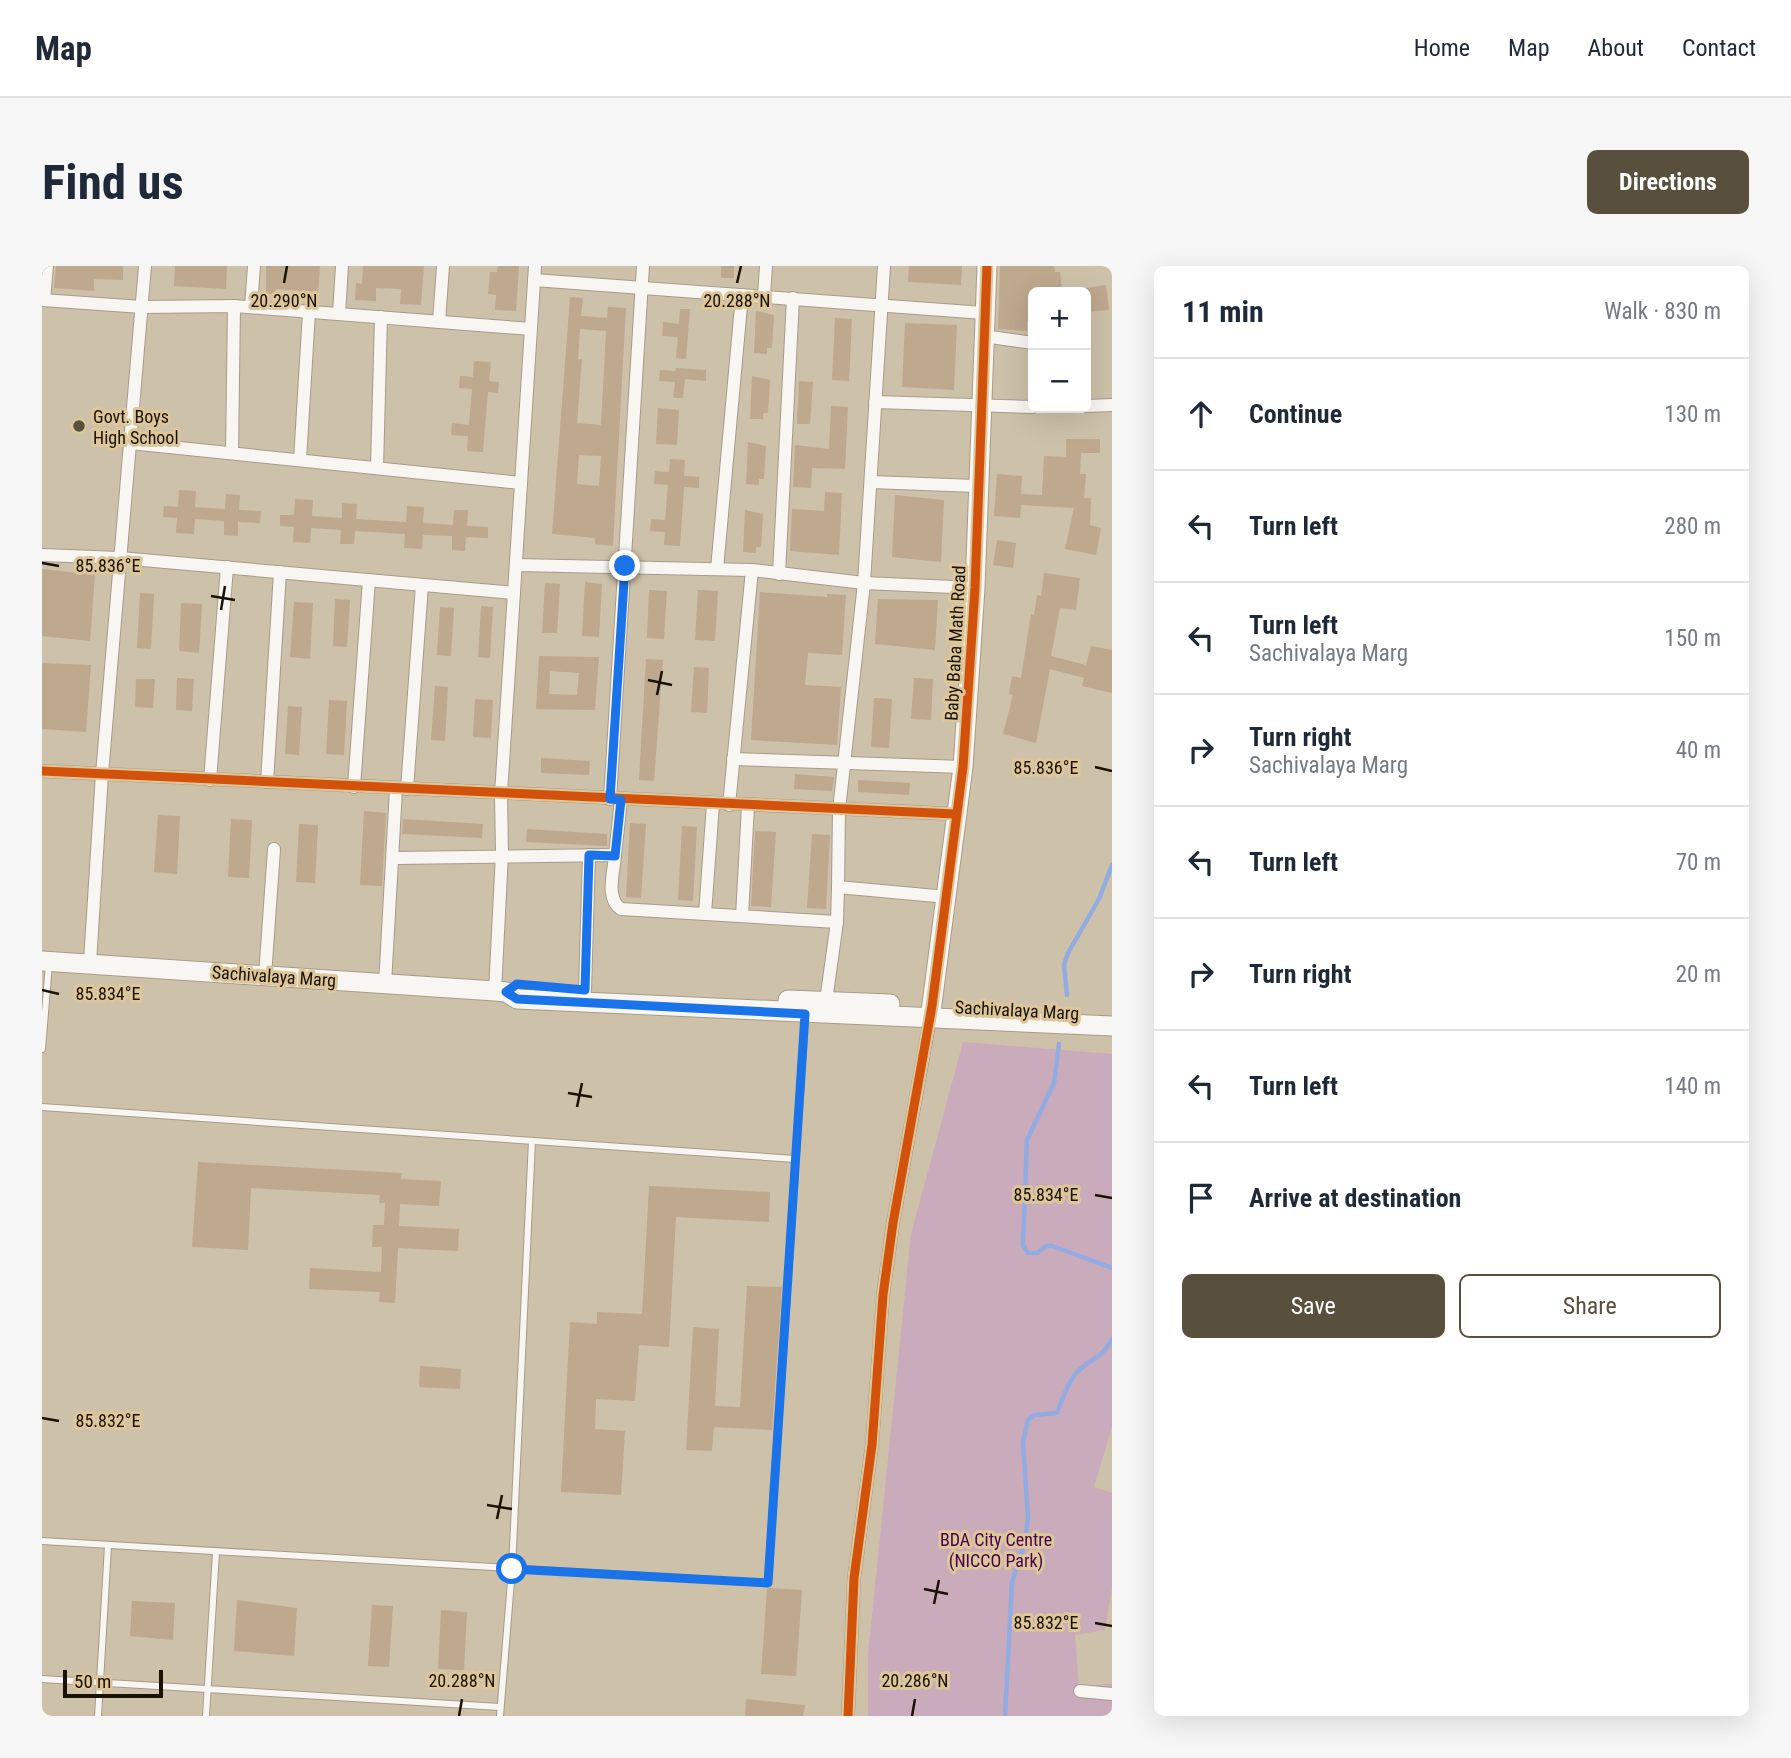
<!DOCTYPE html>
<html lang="en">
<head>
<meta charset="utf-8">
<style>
	body { margin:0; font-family:"Roboto Condensed",sans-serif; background:#f6f6f7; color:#1f2937 }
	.controls { position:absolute; right:21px; top:21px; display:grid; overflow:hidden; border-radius:10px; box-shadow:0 7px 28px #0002 }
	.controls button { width:63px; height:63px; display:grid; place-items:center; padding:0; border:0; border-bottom:2px solid #e0e1e3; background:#fff; color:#1f2937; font:35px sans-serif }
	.scale { position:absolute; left:21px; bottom:18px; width:100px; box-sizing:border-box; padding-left:7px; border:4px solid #1a1203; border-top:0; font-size:19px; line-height:24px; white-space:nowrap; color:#1a1203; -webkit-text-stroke:5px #ddc69a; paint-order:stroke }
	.stop { position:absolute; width:21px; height:21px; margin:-16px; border:5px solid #1a73e8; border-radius:50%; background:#fff }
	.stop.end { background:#1a73e8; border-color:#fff; box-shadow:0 2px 7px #0008 }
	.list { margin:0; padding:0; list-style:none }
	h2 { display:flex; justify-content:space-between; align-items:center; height:91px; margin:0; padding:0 28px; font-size:30px }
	h2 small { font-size:23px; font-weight:400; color:#747a83 }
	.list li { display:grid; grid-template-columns:46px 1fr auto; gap:21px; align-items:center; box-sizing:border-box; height:112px; padding:0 28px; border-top:2px solid #e0e1e3 }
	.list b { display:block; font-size:26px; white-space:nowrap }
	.list p { margin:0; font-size:23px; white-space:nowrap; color:#747a83 }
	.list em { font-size:23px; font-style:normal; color:#747a83 }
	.actions { display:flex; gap:14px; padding:21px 28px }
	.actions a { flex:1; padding:16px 0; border:2px solid #594f3d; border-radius:10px; text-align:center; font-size:24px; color:#594f3d }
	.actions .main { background:#594f3d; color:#fff }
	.icon { flex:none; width:38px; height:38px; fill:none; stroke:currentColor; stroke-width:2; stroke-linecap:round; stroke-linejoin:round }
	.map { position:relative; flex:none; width:1070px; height:1450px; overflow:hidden; border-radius:10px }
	header { display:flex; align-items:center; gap:42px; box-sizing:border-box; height:98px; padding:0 35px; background:#fff; border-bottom:2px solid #e0e1e3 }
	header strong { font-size:33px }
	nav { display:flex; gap:38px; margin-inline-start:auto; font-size:24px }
	.intro { display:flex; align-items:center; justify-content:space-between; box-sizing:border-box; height:168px; padding:0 42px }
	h1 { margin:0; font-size:49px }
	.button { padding:18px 32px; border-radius:10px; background:#594f3d; color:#fff; font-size:24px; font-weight:700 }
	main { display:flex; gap:42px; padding:0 42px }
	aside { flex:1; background:#fff; border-radius:10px; box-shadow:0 7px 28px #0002 }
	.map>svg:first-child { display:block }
</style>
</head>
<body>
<header>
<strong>Map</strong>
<nav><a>Home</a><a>Map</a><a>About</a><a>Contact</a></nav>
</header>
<div class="intro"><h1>Find us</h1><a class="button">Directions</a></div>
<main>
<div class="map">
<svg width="1070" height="1450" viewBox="0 0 1070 1450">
	<rect width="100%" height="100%" fill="#cec1a9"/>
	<path fill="#caabbc" d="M921,776L1070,788V1161L1052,1221L1070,1227V1322L1063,1364L1033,1369L1037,1420L1070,1418V1450H826V1388L869,968Z"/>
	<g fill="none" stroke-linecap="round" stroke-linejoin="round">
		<g stroke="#92ace2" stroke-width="4.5">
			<path d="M1025,729L1022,699L1026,687L1057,633L1070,599"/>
			<path d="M1017,778L1012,817L985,874L981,979L986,987H995L1004,980H1010L1070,1002"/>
			<path d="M963,1450L970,1316L983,1276L986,1251L981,1177L986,1154L992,1149L1015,1147C1020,1135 1024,1121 1031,1111C1044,1093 1057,1097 1070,1073"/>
		</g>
	</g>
	<g fill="#bea88e" fill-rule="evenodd">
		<path d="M14,0H81V14L52,13V25L12,22Z"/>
		<path d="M133,0H185L184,23L132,20Z"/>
		<path d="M224,0H278L276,31L261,30V25L234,23V28H224Z"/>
		<path d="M321,0H382L379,39L358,38L359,23L334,22V35L313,34L314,17L320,18Z"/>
		<path d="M456,0H477L474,45L453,44L454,29L446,28L448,6H455Z"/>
		<rect x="679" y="0" width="13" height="12"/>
		<path d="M867,0H920L919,19L866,16Z"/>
		<path d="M958,0H1012L1013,6H1018L1020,26H991V55H985V65L956,63Z"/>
		<path d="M1064,19L1067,44L1044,46V22Z"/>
		<path d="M528,31L541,32L539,50L565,52L566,41L584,42L571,280L553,278V272L510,268ZM538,63L564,65L559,159L535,157L540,93H536ZM537,189L559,190L557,220L535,218Z"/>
		<path d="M638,43H648L644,93L634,92L636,71L620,70L621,56L637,58Z"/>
		<path d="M714,45L732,49L730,82H725V88L712,87Z"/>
		<path d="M793,52L810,53L807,115L790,114Z"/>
		<path d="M863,57L915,59L912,124L860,121Z"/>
		<path d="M432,95L449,96L447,115L457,116L456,127L446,126L441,186L425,185L426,170L409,169L410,157L427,159L430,123L417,122L418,110L431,111Z"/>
		<path d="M634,102L664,104V115L643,113L641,132H631L633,116L617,115L618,104L633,105Z"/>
		<path d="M710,110L728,114L726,147H721V153H708Z"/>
		<path d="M757,115L771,116L768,158H755Z"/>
		<path d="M789,140L806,141L803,203L770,202L769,222L751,221L753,179L787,183Z"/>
		<path d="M616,142L637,144L635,179L614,178Z"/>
		<path d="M1024,173H1058V187H1039L1038,208H1044L1042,232H1049L1048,259L1059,262L1054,289L1023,283L1032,242L979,239L978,252L952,250L955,208L980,210L979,228L1000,229L1002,190L1024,191Z"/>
		<path d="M706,176L724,180L722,213H717V219L704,218Z"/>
		<path d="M628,193L643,194L642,210L657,211V222L642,221L638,280L622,279L623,266L608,265L609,253L623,254L626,219L612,218L613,205L627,206Z"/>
		<path d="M137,224L154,225L153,241L183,243L184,228L198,229L197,244L219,245L218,257L196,256V270L182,269V255L153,253L152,268L134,267L135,252L121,251L122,240L136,241Z"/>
		<path d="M783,226L800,227L797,289L748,285L750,243L782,245Z"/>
		<path d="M853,229L902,234L899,296L850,291Z"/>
		<path d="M253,233L271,234L270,250L300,252V237L315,238L314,253L364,256L365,240L382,241L381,257L411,259L412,244H426L425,260L446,261V272L424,271L423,285L410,284V270L381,269L380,283L362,282L363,268L313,265L312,278H298L299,264L269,262L268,277L251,276L252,261L238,260V249H252Z"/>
		<path d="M703,244L721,248L719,281H714V287L701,286Z"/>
		<path d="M955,274L974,277L971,302L951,299Z"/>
		<path d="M0,303L53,309L48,375L0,370Z"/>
		<path d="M1002,307L1038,312L1034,344L1018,342L1009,390L1044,399L1049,380L1070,384V427L1040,420L1042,412L1008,403L994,477L961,468L971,429L967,428L970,410L979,412L989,348L992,349L995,329L999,330Z"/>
		<path d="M543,316L560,318L557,371L540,370Z"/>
		<path d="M503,317L518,318L515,367H500Z"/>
		<path d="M607,324L625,325L622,373L605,372Z"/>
		<path d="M656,324L676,325L673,375L653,374Z"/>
		<path d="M718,326L785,331V328L804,329L800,389L766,387L763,419L799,421L795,479L709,474Z"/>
		<path d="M98,327L112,328L109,383L95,382Z"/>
		<path d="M293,333L308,334L305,381L291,380Z"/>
		<path d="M836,333L896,334L893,384L833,378Z"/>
		<path d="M252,336L271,337L268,393L248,391Z"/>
		<path d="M139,337L160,338L157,387L137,385Z"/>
		<path d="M439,340L451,341L448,392L436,391Z"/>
		<path d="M398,341L412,342L409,390L395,389Z"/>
		<path d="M497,390L557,391L553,444L494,443ZM508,405L537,407L535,429L507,428Z"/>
		<path d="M604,393L621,394L612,515L597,514Z"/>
		<path d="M0,397L49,399L44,466L0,463Z"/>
		<path d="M652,401L667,402L665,447L649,446Z"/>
		<path d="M135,412L152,413L150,445L134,444Z"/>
		<path d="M872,412L891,413L889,454L869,453Z"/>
		<path d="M94,413H113L111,442L93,441Z"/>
		<path d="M393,420L406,421L403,475L389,474Z"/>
		<path d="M832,432L850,433L847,482L829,481Z"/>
		<path d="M433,433L451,434L449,472L431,471Z"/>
		<path d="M287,434L305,435L302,489L284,488Z"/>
		<path d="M246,440L260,441L257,489L243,488Z"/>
		<path d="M499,492L548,495L547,509L499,507Z"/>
		<path d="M753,508L792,511L790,525L752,523Z"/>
		<path d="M816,514L868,517L867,529L816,526Z"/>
		<path d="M322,545L344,547L340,620L318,619Z"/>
		<path d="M116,549L138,550L135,608L112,606Z"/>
		<path d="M189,553L210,554L207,612L186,611Z"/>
		<path d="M361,553L441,558L440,572L360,568Z"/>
		<path d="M588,557L604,558L599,632L584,631Z"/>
		<path d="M257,558L276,559L273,617L254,616Z"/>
		<path d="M640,560L655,561L651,635L636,634Z"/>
		<path d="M485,563L565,568V580L484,576Z"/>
		<path d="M713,565L734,566L729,641L709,640Z"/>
		<path d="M770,568L788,569L784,643L765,642Z"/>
		<path d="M156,896L360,907L359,913L399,915L397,940L358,938L357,960L417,963L416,985L356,982L353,1037L337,1036L338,1026L267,1023L268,1002L339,1006L340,981H330L331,959H342L343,937H337L338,929L209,922L206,984L150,981Z"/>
		<path d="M607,920L728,926L727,956L634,951L627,1081L597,1079L593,1135L554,1133L553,1163L583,1165L579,1229L519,1226L528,1056L555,1058V1046L600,1048Z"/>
		<path d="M705,1020L740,1021L730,1164L672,1161L670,1185L644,1184L651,1061L677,1063L673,1140L698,1141Z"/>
		<path d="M378,1100L419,1103L418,1123L377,1121Z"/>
		<path d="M728,1322L760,1324L754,1410L719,1408L725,1323Z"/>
		<path d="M195,1334L255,1342L252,1390L192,1385Z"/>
		<path d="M90,1335L133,1337L131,1374L88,1370Z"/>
		<path d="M330,1339L351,1340L347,1401L326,1400Z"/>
		<path d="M399,1344L425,1346L422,1404L396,1403Z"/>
		<path d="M704,1433L763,1439L761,1450H703Z"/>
	</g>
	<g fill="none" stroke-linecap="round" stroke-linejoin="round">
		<g stroke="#a69c8a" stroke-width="8">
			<g id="lane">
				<path d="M0,783L7,698"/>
				<path d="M0,841L753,893"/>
				<path d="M0,1275L726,1317L763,750"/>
				<path d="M0,1413L458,1441"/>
				<path d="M56,1450L66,1280"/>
				<path d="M164,1450L174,1286"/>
				<path d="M458,1450L470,1303L490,875"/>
			</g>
		</g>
		<g stroke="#a69c8a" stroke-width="14">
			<g id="street">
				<path d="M492,14L942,47"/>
				<path d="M722,30L724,0"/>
				<path d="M0,34L100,41L192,40L489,63"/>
				<path d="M2,34L5,0"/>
				<path d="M209,41L212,0"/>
				<path d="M297,48L300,0"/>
				<path d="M397,56L401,0"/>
				<path d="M941,70L991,77"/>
				<path d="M833,136L991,141"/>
				<path d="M1044,140L1070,139"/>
				<path d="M88,177L479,217"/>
				<path d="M190,187L192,40"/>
				<path d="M258,194L267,46"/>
				<path d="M335,202L339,51"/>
				<path d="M829,216L934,220"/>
				<path d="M0,289L78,292L472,327"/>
				<path d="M474,299L710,304L822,317L933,322"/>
				<path d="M675,303L700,29"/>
				<path d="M737,308L751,32"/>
				<path d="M691,493L921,501"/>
				<path d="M0,505L913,548"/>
				<path d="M168,514L185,301"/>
				<path d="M225,516L238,306"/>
				<path d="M312,521L327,314"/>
				<path d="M365,523L380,319"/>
				<path d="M568,533L601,0"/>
				<path d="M687,539L710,304"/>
				<path d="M573,589L579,534"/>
				<path d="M353,592L573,589C572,607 563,632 579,643L795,656"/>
				<path d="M796,621L797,544L822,317L842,0"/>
				<path d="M663,648L671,538"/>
				<path d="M700,650L706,540"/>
				<path d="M48,696L60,508L103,0"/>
				<path d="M223,710L232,583"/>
				<path d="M343,718L354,523"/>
				<path d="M543,724L547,589"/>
				<path d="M453,725L460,588L459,528L493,0"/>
				<path d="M784,735L795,656L796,621L905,631"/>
				<path d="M1038,1425L1070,1428"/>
				<path d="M806,1450L812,1312L830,1179L841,1029L851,957L888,753"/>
			</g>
		</g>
		<g stroke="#a69c8a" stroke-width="21">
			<g id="secondary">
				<path d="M0,695L453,725L464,726L475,733L1070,760"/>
				<path d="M746,734L848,738"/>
				<path d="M888,753L921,501L933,322L945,0"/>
			</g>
		</g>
		<use href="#lane" stroke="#f8f6f2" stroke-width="6"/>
		<use href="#street" stroke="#f8f6f2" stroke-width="12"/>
		<use href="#secondary" stroke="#f8f6f2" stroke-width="19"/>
		<g stroke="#ddc69a" stroke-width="13">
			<g id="cycleway">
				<path d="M0,505L913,548"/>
				<path d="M806,1450L812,1312L830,1179L841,1029L851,957L890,740L921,501L933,322L945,0"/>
			</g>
		</g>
		<use href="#cycleway" stroke="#d3520b" stroke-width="9"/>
	</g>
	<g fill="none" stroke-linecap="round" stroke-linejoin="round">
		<path stroke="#1a73e8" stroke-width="9" d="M470,1303L726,1317L763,748L475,733L464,726L475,718L543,724L547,589L573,590L579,534L568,533L583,300"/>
	</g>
	<path fill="none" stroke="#1a1203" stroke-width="2.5" d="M242,17L245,0M695,17L699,0M0,297L17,300M169,330L193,334M179,344L183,320M606,414L630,419M615,429L620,405M1053,501L1070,505M0,724L17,728M526,827L550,831M535,841L540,817M1053,929L1070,932M0,1152L17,1155M445,1239L470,1243M455,1253L460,1229M882,1323L906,1328M892,1338L897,1314M1053,1357L1070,1360M417,1450L420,1433M870,1450L873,1433"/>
	<circle fill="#594f3d" stroke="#ddc69a" stroke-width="2.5" cx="37" cy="160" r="7"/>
	<g text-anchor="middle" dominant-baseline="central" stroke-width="6" stroke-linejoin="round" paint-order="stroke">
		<g font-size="18" fill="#1a1203" stroke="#ddc69a" text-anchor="start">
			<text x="51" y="150">Govt. Boys<tspan x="51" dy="21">High School</tspan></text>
		</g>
		<g font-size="18" fill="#1a1203" stroke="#ddc69a">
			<text transform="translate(913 377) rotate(-87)">Baby Baba Math Road</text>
			<text transform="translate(232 710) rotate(4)">Sachivalaya Marg</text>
			<text transform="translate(975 744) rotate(3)">Sachivalaya Marg</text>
		</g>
		<g font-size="18" fill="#48024f" stroke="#ddc69a">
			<text x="954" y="1273">BDA City Centre<tspan x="954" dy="21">(NICCO Park)</tspan></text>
		</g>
	</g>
	<g font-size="18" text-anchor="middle" fill="#1a1203" stroke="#ddc69a" stroke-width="6" stroke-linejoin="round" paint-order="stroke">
		<text x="242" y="41">20.290°N</text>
		<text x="695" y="41">20.288°N</text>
		<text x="66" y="306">85.836°E</text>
		<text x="1004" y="508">85.836°E</text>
		<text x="66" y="734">85.834°E</text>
		<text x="1004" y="935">85.834°E</text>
		<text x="66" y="1161">85.832°E</text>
		<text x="1004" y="1363">85.832°E</text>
		<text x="420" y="1421">20.288°N</text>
		<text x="873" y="1421">20.286°N</text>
	</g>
</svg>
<div class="controls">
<button>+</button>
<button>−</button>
</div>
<div class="scale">50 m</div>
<div class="stop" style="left:470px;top:1303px"></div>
<div class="stop end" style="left:583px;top:300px"></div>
</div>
<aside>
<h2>11 min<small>Walk · 830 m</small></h2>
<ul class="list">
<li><svg class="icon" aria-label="ahead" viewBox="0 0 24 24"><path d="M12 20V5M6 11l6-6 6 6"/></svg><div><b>Continue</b></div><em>130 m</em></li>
<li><svg class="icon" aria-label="left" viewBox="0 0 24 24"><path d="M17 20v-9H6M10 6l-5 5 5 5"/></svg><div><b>Turn left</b></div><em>280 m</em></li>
<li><svg class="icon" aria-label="left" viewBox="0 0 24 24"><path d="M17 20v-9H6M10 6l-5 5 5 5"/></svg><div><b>Turn left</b><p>Sachivalaya Marg</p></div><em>150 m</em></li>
<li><svg class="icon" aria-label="right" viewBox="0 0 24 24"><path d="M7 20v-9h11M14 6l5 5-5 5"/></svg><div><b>Turn right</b><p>Sachivalaya Marg</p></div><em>40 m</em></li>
<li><svg class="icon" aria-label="left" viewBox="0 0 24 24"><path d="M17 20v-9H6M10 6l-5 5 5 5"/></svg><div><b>Turn left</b></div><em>70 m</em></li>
<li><svg class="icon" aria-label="right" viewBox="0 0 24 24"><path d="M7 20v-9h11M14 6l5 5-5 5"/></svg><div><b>Turn right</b></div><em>20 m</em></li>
<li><svg class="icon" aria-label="left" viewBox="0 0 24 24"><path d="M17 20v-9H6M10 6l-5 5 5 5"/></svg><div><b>Turn left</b></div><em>140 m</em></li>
<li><svg class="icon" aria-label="arrive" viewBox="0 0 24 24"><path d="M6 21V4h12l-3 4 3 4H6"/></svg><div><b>Arrive at destination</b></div></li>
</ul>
<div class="actions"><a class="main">Save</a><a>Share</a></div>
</aside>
</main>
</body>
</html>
